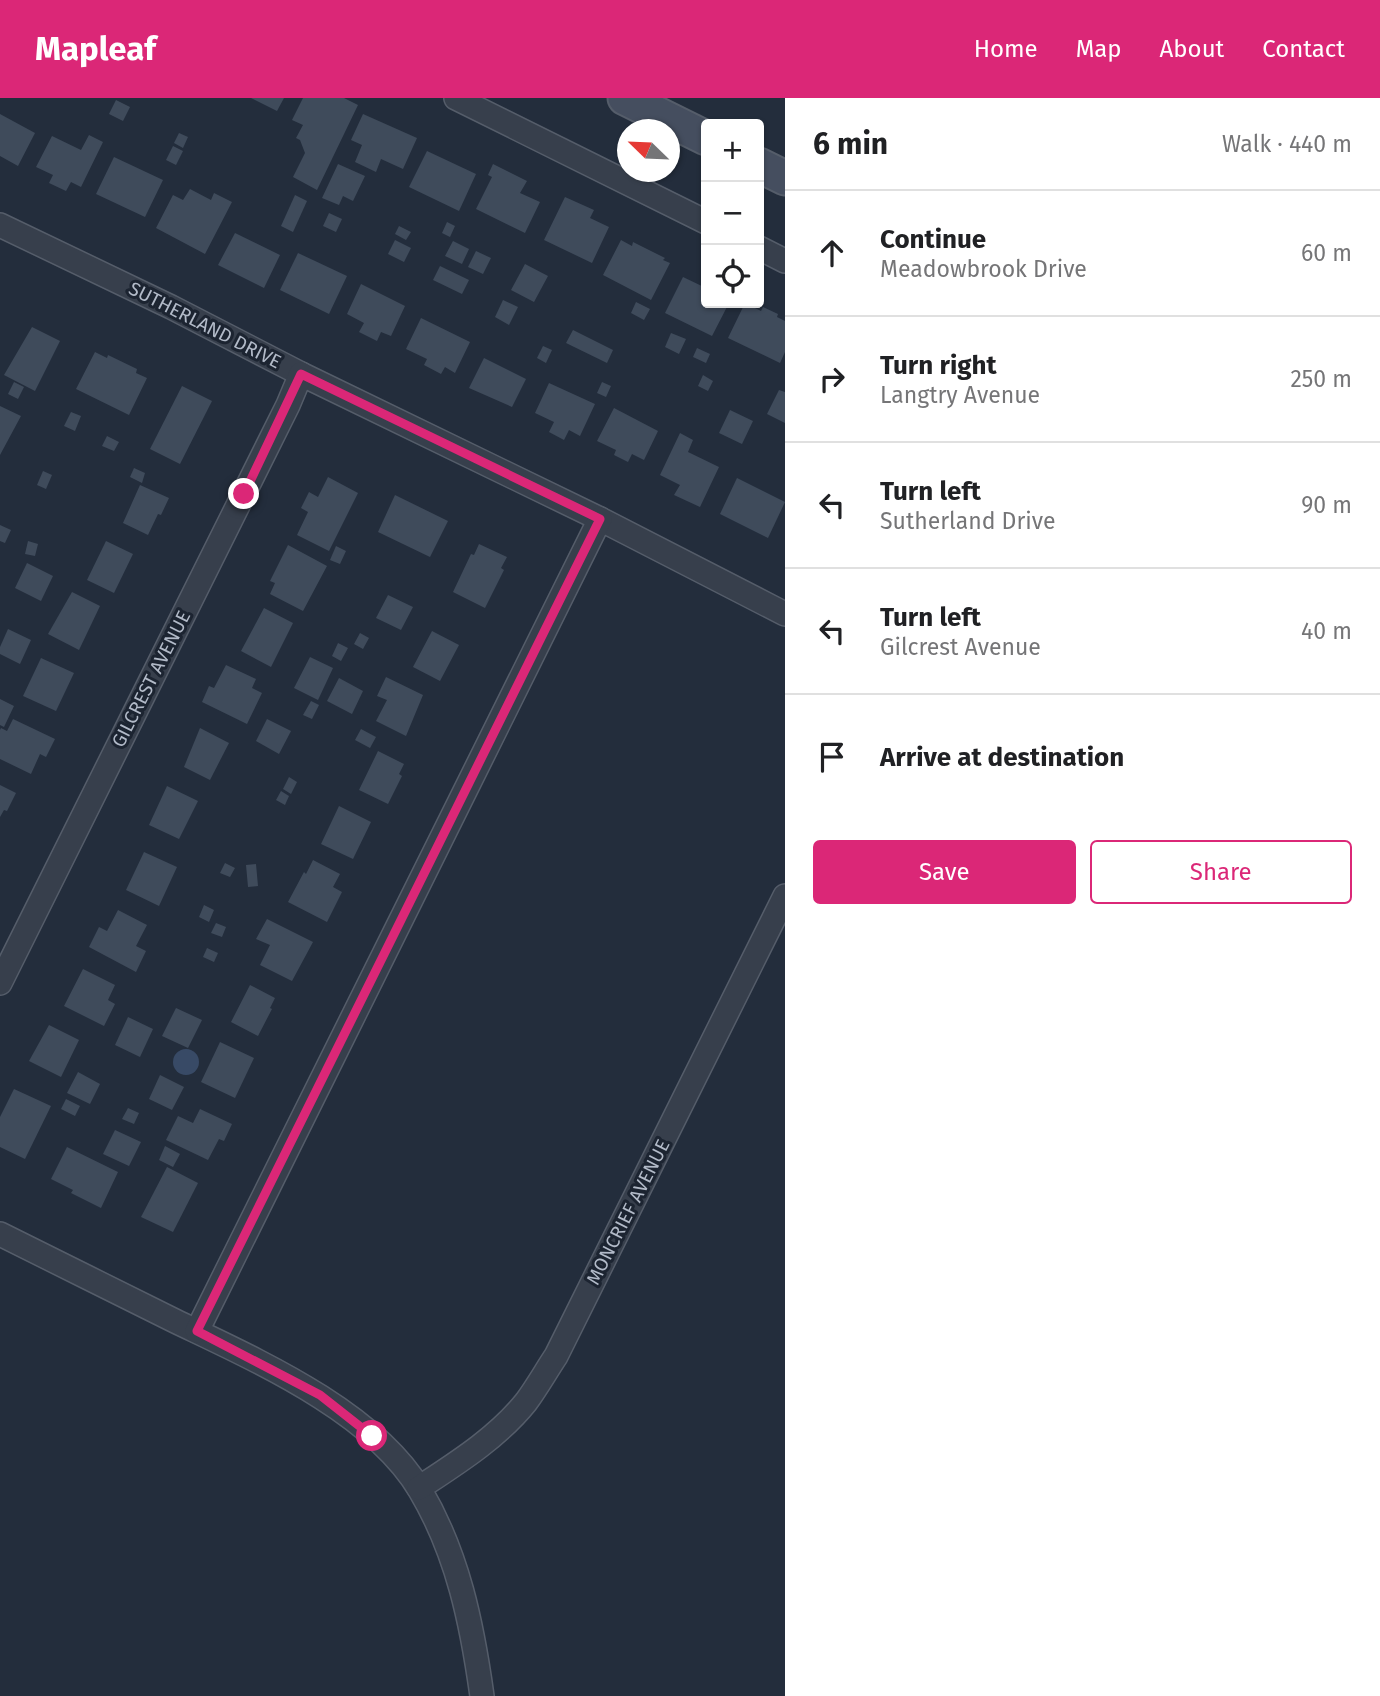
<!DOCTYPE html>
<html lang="en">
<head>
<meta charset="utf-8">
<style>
	body { margin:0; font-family:"Fira Sans",sans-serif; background:#f6f6f6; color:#202124 }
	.controls { position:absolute; right:21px; top:21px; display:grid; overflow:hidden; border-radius:7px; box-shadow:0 2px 5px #0004 }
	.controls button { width:63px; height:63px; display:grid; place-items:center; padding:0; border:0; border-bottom:2px solid #e0e0e0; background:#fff; color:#202124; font:35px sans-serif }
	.compass { position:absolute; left:617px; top:21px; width:63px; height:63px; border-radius:50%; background:#fff; box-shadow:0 2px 5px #0004; rotate:293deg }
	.stop { position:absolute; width:21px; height:21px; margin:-16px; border:5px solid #db2777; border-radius:50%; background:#fff }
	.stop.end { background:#db2777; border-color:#fff; box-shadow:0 2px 7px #0008 }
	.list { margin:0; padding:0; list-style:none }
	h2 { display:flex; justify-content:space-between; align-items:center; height:91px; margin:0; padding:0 28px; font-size:30px }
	h2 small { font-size:23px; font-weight:400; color:#757577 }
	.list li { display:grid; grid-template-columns:46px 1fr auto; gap:21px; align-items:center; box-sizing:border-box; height:126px; padding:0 28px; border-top:2px solid #e0e0e0 }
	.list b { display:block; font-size:26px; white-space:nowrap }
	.list p { margin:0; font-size:23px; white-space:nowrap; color:#757577 }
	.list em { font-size:23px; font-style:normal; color:#757577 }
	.actions { display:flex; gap:14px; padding:21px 28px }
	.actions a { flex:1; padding:16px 0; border:2px solid #db2777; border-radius:7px; text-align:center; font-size:24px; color:#db2777 }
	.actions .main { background:#db2777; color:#fff }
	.icon { flex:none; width:38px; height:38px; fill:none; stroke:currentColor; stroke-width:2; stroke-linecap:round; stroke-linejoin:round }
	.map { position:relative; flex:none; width:785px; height:1598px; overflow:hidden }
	header { display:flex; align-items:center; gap:42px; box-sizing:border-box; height:98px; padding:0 35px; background:#db2777; color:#fff }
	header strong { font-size:33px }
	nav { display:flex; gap:38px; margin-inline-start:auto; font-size:24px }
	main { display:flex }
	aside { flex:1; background:#fff }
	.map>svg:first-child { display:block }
</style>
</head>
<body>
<header>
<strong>Mapleaf</strong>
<nav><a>Home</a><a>Map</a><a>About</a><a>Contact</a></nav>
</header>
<main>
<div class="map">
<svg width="785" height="1598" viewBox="0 0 785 1598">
	<rect width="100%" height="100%" fill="#232d3c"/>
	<circle fill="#384a66" cx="186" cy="964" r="13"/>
	<g fill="#3f4b5b">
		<path d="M251,0H284L277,13Z"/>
		<path d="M303,0H344L358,7L317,92L293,79L305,55L300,42L296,40L303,27L292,22Z"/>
		<path d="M116,2L130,9L123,23L109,16Z"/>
		<path d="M0,16L35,35L18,68L0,58Z"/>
		<path d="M363,16L417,40L403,71L381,61L376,74L355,64L362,47L351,42Z"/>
		<path d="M179,35L188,39L183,50L174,45Z"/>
		<path d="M89,37L103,44L81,89L71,84L66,93L49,85L53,77L36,69L52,38L81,52Z"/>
		<path d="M173,48L183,53L176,67L166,62Z"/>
		<path d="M427,53L476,76L459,113L409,89Z"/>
		<path d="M114,59L163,82L145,119L96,96Z"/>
		<path d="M338,66L365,78L353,103L343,98L339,107L322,100Z"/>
		<path d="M493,66L527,83L520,95L540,104L525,135L476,111L492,79L488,77Z"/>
		<path d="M190,91L211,102L214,95L232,104L205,156L156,130L173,97L183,102Z"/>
		<path d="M295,97L307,103L293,134L281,128Z"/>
		<path d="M565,99L594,112L590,120L609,129L592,165L544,142Z"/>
		<path d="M329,115L342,121L336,134L323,128Z"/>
		<path d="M447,124L455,128L450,139L442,135Z"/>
		<path d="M399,128L411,134L406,142L395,136Z"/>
		<path d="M235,135L280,157L264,190L218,167Z"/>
		<path d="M395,142L411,150L404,164L388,156Z"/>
		<path d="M621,142L632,148L633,144L665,160L663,162L670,165L651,202L603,177Z"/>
		<path d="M453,143L469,151L462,166L445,158Z"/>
		<path d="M476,153L491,160L483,176L468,169Z"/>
		<path d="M298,155L347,178L329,216L280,192Z"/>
		<path d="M525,166L548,178L534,204L511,192Z"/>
		<path d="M440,168L469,182L462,196L433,182Z"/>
		<path d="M683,179L706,190V205H729L712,238L665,215Z"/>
		<path d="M361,186L405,208L391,238L381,234L377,243L359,234L364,225L347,216Z"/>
		<path d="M503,202L518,209L509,227L495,219Z"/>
		<path d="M636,204L650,211L644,222L631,215Z"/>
		<path d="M745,205L761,213L763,209L778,216L777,219L785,223V254L780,265L728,240Z"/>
		<path d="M421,220L470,244L455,275L445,269L441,276L424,267L427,261L406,251Z"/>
		<path d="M32,229L60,243L35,293L4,277Z"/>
		<path d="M573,232L613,252L607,265L566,245Z"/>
		<path d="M671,235L686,241L679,256L665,249Z"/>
		<path d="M543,248L552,252L546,265L537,260Z"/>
		<path d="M697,250L710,256L706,265L693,259Z"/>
		<path d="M95,254L107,260L108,257L137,271L136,275L147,280L129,317L76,291Z"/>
		<path d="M484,260L526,281L512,309L469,290Z"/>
		<path d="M703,277L713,283L708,293L698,288Z"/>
		<path d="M14,284L24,289L18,301L8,296Z"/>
		<path d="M602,284L611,288L606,299L597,295Z"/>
		<path d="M549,285L595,306L580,338L569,332L564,342L549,334L554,324L535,315Z"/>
		<path d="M182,288L212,303L180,366L150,351Z"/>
		<path d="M779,292L785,294V325L767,316Z"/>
		<path d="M0,308L21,318L0,357Z"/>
		<path d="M614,310L658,333L644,362L632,356L628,364L614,357L616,352L597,343Z"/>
		<path d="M730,312L753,323L742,346L719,335Z"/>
		<path d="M71,314L81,318L75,333L64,328Z"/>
		<path d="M680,335L693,342L688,354L719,369L700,409L674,397L680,387L660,377Z"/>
		<path d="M107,338L119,344L114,353L102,348Z"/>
		<path d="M134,370L145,375L142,385L130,379Z"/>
		<path d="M43,373L52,377L46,391L37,387Z"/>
		<path d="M328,379L358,395L329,453L297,437L308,414L301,410L309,394L318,399Z"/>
		<path d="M737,380L785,404L768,440L720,416Z"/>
		<path d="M140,387L169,400L161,417L158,416L148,437L123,425Z"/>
		<path d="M395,397L448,423L430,459L378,434Z"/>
		<path d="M0,427L11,432L5,445L0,443Z"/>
		<path d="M28,443L38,446L35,458L25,456Z"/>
		<path d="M106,443L133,456L114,495L87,482Z"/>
		<path d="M479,446L507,459L501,470L504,472L485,510L453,494L471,456L474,457Z"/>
		<path d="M288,447L327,468L303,513L270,496L275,485L270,483Z"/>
		<path d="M336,448L346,453L340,466L330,462Z"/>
		<path d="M27,465L53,478L41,503L15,490Z"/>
		<path d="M72,494L100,508L79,552L48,536Z"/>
		<path d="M388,497L413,509L401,532L376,520Z"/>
		<path d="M264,510L293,525L271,569L241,553Z"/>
		<path d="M8,531L31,542L20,566L0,556V549Z"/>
		<path d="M432,533L459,547L440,583L413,569Z"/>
		<path d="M360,535L369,540L363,551L354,546Z"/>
		<path d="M338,545L348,550L341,563L332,558Z"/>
		<path d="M310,559L333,570L318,602L294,590Z"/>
		<path d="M41,560L74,575L56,613L23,598Z"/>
		<path d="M226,567L256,581L252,590L262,595L247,626L202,604L209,588L214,590Z"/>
		<path d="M386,579L423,597L406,638L376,623L387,602L377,598Z"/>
		<path d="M339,580L363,593L352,616L327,603Z"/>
		<path d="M0,601L14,608L4,629L0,627Z"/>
		<path d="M311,603L319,607L312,621L303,617Z"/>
		<path d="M13,621L55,641L46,659L40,656L31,676L0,661V632L1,630L7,633Z"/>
		<path d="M267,621L291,633L279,656L256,643Z"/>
		<path d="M200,630L229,645L210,682L184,669Z"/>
		<path d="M361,631L376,639L370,650L355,642Z"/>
		<path d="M378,653L404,666L399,676L402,678L388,706L359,692Z"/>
		<path d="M289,679L297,684L291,696L283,691Z"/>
		<path d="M0,687L16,695L7,713L4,712L0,719Z"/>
		<path d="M167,688L198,703L179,741L149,727Z"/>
		<path d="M281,693L289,698L285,707L276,702Z"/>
		<path d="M339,708L371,724L353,761L321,746Z"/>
		<path d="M144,754L177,769L159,808L126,792Z"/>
		<path d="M313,762L340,776L333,789L342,794L327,824L288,804L304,774L306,776Z"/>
		<path d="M225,765L235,770L230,779L220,775Z"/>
		<path d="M256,766L258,788L248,789L246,767Z"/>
		<path d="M204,807L214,812L209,824L199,819Z"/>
		<path d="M118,812L147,827L136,848L146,853L136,874L89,849L99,829L107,833Z"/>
		<path d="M267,821L313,844L292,883L260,867L270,847L256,841Z"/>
		<path d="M216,825L226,829L222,839L211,835Z"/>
		<path d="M207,850L218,855L214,864L203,859Z"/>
		<path d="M83,871L115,887L108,902L115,906L104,928L64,908Z"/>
		<path d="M250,887L275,900L270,910L272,911L258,938L231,924Z"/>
		<path d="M176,910L202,922L188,950L162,938Z"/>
		<path d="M128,919L153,931L140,959L115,947Z"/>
		<path d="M49,927L79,942L61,979L29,963Z"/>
		<path d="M220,944L254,960L235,1000L201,984Z"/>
		<path d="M78,974L100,986L90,1006L67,995Z"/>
		<path d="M160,977L184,989L172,1012L149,1001Z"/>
		<path d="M14,991L51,1008L25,1061L0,1049V1019Z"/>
		<path d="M66,1001L80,1008L75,1018L61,1011Z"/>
		<path d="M128,1010L139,1015L134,1026L122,1021Z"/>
		<path d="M200,1011L232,1026L224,1043L219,1041L208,1062L166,1042L178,1018L193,1025Z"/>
		<path d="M115,1032L141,1044L129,1068L103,1056Z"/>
		<path d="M165,1048L180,1056L173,1069L159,1062Z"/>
		<path d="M67,1049L118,1074L101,1110L71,1095L73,1092L51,1081Z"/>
		<path d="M167,1069L198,1085L173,1134L141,1119Z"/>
	</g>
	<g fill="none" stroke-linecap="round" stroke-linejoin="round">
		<g stroke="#555d6a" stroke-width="26">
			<g id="street">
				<path d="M456,0L706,124"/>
				<path d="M0,127L171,209L301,276L600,421L785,516"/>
				<path d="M759,150L785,163"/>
				<path d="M0,885L288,307L301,276"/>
				<path d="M0,1136C58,1165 117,1194 175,1223C256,1262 373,1313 420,1392C458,1456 472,1526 482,1598"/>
				<path d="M197,1233L600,421"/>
				<path d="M419,1390C457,1365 497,1340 526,1304C537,1289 546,1273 556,1258L785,798"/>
			</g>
		</g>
		<g stroke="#555d6a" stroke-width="37">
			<g id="secondary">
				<path d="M625,0L706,40"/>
				<path d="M759,67L785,80"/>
			</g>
		</g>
		<use href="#street" stroke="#373f4c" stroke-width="23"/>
		<use href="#secondary" stroke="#454e5f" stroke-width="33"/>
	</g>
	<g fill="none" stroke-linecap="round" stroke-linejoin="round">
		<path stroke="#db2777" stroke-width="9" d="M244,396L301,276L600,421L197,1233L320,1297L372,1338"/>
	</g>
	<g text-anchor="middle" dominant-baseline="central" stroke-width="6" stroke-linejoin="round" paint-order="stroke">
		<g font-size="19" fill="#b2bac8" stroke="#1c2431">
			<text transform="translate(205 227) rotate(27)">SUTHERLAND DRIVE</text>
			<text transform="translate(151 581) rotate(-63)">GILCREST AVENUE</text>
			<text transform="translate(628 1114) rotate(-63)">MONCRIEF AVENUE</text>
		</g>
	</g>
</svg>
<div class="controls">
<button>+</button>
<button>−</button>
<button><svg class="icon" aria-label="locate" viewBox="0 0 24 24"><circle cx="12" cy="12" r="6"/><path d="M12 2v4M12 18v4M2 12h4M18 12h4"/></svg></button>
</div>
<svg class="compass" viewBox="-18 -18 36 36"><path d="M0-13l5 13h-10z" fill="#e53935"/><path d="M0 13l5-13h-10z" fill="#757577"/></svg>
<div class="stop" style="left:372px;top:1338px"></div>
<div class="stop end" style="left:244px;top:396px"></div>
</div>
<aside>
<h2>6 min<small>Walk · 440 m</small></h2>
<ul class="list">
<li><svg class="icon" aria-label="ahead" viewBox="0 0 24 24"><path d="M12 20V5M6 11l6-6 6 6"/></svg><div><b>Continue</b><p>Meadowbrook Drive</p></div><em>60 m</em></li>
<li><svg class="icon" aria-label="right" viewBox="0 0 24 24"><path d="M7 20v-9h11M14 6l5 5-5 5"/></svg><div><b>Turn right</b><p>Langtry Avenue</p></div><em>250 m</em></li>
<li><svg class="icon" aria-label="left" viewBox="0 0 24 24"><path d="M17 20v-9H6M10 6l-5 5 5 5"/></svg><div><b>Turn left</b><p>Sutherland Drive</p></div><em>90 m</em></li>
<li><svg class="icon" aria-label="left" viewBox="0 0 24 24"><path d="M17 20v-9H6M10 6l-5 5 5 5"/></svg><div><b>Turn left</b><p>Gilcrest Avenue</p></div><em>40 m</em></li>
<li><svg class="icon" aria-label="arrive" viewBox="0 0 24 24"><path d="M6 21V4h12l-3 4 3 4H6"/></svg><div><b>Arrive at destination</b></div></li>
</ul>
<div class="actions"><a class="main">Save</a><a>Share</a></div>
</aside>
</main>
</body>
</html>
